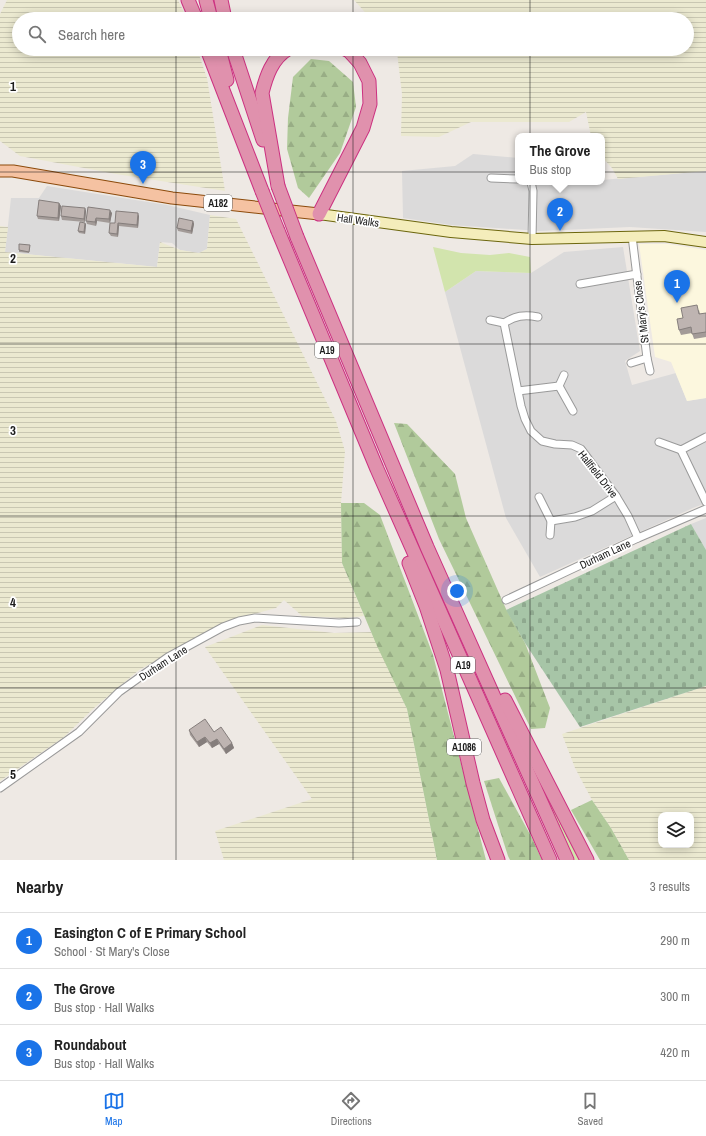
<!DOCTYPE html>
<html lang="en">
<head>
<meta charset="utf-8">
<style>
	body { margin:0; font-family:"Archivo Narrow",sans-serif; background:#f2f2f2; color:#222 }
	.controls { position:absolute; right:12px; bottom:12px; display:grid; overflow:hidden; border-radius:8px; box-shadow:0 2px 10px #0003 }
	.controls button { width:36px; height:36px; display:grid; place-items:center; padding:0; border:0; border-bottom:1px solid #e0e0e0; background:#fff; color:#222; font:20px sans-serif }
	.you { position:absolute; left:457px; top:591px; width:14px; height:14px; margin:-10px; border:3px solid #fff; border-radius:50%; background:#1a73e8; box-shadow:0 0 0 6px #1a73e833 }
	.badge { display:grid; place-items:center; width:26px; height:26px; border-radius:50%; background:#1a73e8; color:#fff; font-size:13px; font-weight:700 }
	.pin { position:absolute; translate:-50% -33px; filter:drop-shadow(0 1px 2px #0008) }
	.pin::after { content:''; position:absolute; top:21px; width:14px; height:12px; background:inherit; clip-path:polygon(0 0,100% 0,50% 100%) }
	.popup { position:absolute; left:515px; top:133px; width:90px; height:52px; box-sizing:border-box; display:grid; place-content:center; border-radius:8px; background:#fff; filter:drop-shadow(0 1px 3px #0005); font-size:13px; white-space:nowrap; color:#767676 }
	.popup b { font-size:15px; color:#222 }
	.popup::after { content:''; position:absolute; left:50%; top:100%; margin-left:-8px; border:8px solid transparent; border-top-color:#fff }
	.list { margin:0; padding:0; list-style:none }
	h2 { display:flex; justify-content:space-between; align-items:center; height:52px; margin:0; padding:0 16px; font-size:17px }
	h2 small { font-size:13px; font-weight:400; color:#767676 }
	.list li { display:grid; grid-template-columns:26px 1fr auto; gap:12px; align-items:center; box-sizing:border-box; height:56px; padding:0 16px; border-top:1px solid #e0e0e0 }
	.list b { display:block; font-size:15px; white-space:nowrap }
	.list p { margin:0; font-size:13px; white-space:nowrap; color:#767676 }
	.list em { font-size:13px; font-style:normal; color:#767676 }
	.icon { flex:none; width:22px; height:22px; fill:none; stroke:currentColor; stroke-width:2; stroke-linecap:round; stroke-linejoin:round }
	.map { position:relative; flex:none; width:706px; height:860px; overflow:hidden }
	.search { position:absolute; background:#fff; box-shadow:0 2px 10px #0003; left:12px; right:12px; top:12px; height:44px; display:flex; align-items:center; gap:10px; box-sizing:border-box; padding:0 14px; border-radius:22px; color:#767676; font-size:15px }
	.sheet { height:220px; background:#fff }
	nav { display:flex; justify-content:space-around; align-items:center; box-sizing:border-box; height:56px; border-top:1px solid #e0e0e0; background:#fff; font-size:11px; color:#767676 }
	nav a { display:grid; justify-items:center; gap:2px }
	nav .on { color:#1a73e8 }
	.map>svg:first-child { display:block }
</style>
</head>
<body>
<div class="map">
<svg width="706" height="860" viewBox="0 0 706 860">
	<defs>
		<pattern id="farmland-rules" width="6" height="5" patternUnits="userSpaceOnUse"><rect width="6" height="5" fill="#ebe9d0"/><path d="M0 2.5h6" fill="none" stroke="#c9c7b2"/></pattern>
		<pattern id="grass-tufts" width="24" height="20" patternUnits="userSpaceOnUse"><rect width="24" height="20" fill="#d2e4ad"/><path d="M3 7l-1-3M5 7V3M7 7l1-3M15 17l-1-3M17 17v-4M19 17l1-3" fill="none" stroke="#b4c394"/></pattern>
		<pattern id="forest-firs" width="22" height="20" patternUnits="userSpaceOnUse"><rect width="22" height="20" fill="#b1ca9b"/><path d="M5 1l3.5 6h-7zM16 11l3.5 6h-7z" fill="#98ad85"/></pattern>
		<pattern id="cemetery-stones" width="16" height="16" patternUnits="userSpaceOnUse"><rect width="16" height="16" fill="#a7c5a7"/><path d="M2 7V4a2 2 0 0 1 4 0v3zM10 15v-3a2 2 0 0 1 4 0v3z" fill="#8fa98f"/></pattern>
	</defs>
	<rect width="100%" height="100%" fill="#eee9e4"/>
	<g fill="#dbdada">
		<path d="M473,154L518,158V182H602V180L706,171V232L630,227L540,231L451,225L403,218L402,171L455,166Z"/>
		<path d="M47,186L167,205L210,215L207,249L199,253L180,250L172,243L160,242L157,267L5,252L11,198H39Z"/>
		<path d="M623,247L640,351L625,361L632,385L676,373L687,401L706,398V503L693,508L540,577L506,518L445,292L476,271L531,273L564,252Z"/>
		<path d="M706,518V550L691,524Z"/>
	</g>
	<path fill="#fcf7de" d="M639,244H668L706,250V398L687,401L671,362L655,357Z"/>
	<g fill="url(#farmland-rules)" fill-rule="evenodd">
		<path d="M7,0H178L187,19H19V49H197L207,78L225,191L116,174L20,156L0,141V14Z"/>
		<path d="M354,0H706V171L618,179L612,168L602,157V136H591L586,112L569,122H471L439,137L401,136L402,94L397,52L394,49H687V19H371Z"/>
		<path d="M210,215L236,219L336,421L345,451L341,503L342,563L364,616L345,618L302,616L284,600L276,608L229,621L139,670L94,708L64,737L0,781V226L8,227L5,252L157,267L160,242L180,250L199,253L207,249Z"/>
		<path d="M262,625L334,633L371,632L407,709L437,860H224L215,831L312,799L205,647Z"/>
		<path d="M706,686V860H629L611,828L592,800L575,768L562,734ZM661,815H691V845H661Z"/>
	</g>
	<path fill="url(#grass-tufts)" d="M548,795L583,860H575L545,796Z"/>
	<g fill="url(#forest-firs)">
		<path d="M311,59L329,61L353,82L356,107L340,153L309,198L298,188L287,149L288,118L293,77Z"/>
		<path d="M394,423L407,424L455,474L466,518L506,609L525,643L550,708L545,728L531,729L439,539Z"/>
		<path d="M341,503H364L380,515L433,655L486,860H437L407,709L377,646L342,563Z"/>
		<path d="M499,778L532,838L542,860H510L508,856L484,781Z"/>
		<path d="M592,800L611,828L629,860H600L597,855L571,810Z"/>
	</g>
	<path fill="url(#cemetery-stones)" d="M691,524L706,550V686L580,727L525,643L506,610Z"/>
	<path fill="#d2e4ad" d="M433,247L461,253L490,255L509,253L530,257L531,273L476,271L445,292Z"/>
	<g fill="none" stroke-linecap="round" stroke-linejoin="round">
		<g stroke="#9a9a9a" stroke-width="9">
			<g id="street">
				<path d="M491,178L518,179"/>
				<path d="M531,182L533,191L532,239"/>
				<path d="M580,284L637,274"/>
				<path d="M490,320L504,323C515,316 524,314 538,317"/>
				<path d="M504,323L521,406L525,419L531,431L542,441L555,444L572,445L581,449L616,496L628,516L638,538"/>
				<path d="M647,358L650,371"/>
				<path d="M631,363L647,358L632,236"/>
				<path d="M564,375L559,386L573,411"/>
				<path d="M518,391L559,386"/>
				<path d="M659,442L681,450L706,437"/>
				<path d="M681,450L706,502"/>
				<path d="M539,497L551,521L550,535"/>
				<path d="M551,521L575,517L592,511L616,496"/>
				<path d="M506,600L638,538L706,509"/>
				<path d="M0,788L79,732L119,692L168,657L223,627L239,621L255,618L339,623L357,622"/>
			</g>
		</g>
		<g stroke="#6c660d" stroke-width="12">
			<path id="secondary" d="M319,214L451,232L532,239L664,236L706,242"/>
		</g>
		<g stroke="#8c4a0b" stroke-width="13">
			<path id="primary" d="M0,171H13L172,198L319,214"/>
		</g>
		<g stroke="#cc3181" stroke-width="15">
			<g id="highway">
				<path d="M188,0L196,19"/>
				<path d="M206,0L211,19"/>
				<path d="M221,0L225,19"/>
				<path d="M207,49L262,191"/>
				<path d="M219,49L227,80"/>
				<path d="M233,49L263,140"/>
				<path d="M278,186L262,93C266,77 272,58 288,49"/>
				<path d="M319,214L363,128L370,104L369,81L360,63L349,51L345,49"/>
				<path d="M278,231L377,469L550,860"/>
				<path d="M297,237L427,547L567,860"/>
				<path d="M409,563L426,606L447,670L473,783L483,820L498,860"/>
				<path d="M505,700L587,860"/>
			</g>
		</g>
		<use href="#street" stroke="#fff" stroke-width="7"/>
		<use href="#secondary" stroke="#f4edbb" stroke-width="10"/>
		<use href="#primary" stroke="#f5c2a2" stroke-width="11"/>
		<use href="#highway" stroke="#e091ad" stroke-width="13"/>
		<g stroke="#cc3181" stroke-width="15" stroke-linecap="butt">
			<g id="highway-bridge">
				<path d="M278,186L297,237"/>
				<path d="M262,191L278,231"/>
			</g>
		</g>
		<use href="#highway-bridge" stroke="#e091ad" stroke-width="13"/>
	</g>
	<g fill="#a39b98">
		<path d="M59,203L61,206L59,221L38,219L37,216Z"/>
		<path d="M88,207L112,213L110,223L97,221L96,226L87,224L86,221Z"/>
		<path d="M85,208L86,211L85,222L62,220L61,216Z"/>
		<path d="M139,216L138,228L119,226L118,237L111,236L109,233L115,223Z"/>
		<path d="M193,221L194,224L192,234L178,231L177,228Z"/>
		<path d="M86,224L85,234L79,233L78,231Z"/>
		<path d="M30,245V247L29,253L19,252V250Z"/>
		<path d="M699,310L700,314L706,313V337L694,339L692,333L681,335L679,330L683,318Z"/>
		<path d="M189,730L214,732L232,743L234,748L226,754L219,744L212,748L207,742L199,747L190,735Z"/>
	</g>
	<g fill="#857e7c">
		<path d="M59,203L61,206L59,221L58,218Z"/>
		<path d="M85,208L86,211L85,222L84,219Z"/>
		<path d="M110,210L112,213L110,223L109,219Z"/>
		<path d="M138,213L139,216L138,228L137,225Z"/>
		<path d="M96,218L97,221L96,226L95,222Z"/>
		<path d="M193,221L194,224L192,234L191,231Z"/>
		<path d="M85,223L86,224L85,234L84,232Z"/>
		<path d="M118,223L119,226L118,237L117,234Z"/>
		<path d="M205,737L207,742L199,747L197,742Z"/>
		<path d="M217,739L219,744L212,748L210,743Z"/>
		<path d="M232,743L234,748L226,754L224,749Z"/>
	</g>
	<g fill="#beb4b1" stroke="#857e7c">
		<path d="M39,200L59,203L58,218L37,216Z"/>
		<path d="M62,206L85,208L84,219L61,216Z"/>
		<path d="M88,207L110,210L109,219L96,218L95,222L86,221Z"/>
		<path d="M116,211L138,213L137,225L118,223L117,234L109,233L110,223H115Z"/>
		<path d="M179,218L193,221L191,231L177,228Z"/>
		<path d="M80,222L85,223L84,232L78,231Z"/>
		<path d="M19,244L30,245L29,252L19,250Z"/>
		<path d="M697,305L699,314L706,313V332L692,334L691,327L679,330L677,319L683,318L681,308Z"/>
		<path d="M205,719L214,732L221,727L232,743L224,749L217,739L210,743L205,737L197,742L189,730Z"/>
	</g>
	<path fill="none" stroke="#1d1d1d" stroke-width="1" stroke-opacity="0.55" d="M176,0V19M353,0V19M530,0V19M176,49V860M353,49V860M530,49V860M0,172H706M0,344H706M0,516H706M0,688H706"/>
	<g text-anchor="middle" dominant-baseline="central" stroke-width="3.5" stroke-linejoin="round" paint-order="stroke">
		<g fill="#fff" stroke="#616161" stroke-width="1">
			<rect x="204" y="195" width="28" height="16" rx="3"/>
			<rect x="315" y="342" width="24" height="16" rx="3"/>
			<rect x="451" y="657" width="24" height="16" rx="3"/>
			<rect x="447" y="739" width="34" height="16" rx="3"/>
		</g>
		<g font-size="10" font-weight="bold" fill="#1d1d1d">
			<text x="218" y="203">A182</text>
			<text x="327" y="350">A19</text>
			<text x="463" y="665">A19</text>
			<text x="464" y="747">A1086</text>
		</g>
		<g font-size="11" fill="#1d1d1d" stroke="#fff">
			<text transform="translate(358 220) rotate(8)">Hall Walks</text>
			<text transform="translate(641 312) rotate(-97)">St Mary's Close</text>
			<text transform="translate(598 474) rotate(52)">Hallfield Drive</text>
			<text transform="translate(605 554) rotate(-25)">Durham Lane</text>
			<text transform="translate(163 663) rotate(-33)">Durham Lane</text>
		</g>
	</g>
	<g font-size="13" text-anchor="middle" font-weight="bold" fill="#1d1d1d" stroke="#fff" stroke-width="3.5" stroke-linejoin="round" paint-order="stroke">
		<text x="13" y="91">1</text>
		<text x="13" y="263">2</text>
		<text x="13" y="435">3</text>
		<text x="13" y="607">4</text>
		<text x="13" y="779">5</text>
	</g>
</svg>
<div class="controls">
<button><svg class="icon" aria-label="layers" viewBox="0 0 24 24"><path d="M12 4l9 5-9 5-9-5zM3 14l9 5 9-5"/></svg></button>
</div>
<div class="you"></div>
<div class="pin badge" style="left:677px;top:303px">1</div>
<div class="pin badge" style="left:560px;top:231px">2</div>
<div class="popup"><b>The Grove</b>Bus stop</div>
<div class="pin badge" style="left:143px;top:184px">3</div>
<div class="search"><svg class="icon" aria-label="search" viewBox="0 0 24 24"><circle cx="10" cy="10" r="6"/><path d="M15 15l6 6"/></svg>Search here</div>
</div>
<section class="sheet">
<h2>Nearby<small>3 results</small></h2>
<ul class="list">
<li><span class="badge">1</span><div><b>Easington C of E Primary School</b><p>School · St Mary's Close</p></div><em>290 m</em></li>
<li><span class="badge">2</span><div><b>The Grove</b><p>Bus stop · Hall Walks</p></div><em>300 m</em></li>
<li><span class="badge">3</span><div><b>Roundabout</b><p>Bus stop · Hall Walks</p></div><em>420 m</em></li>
</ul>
</section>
<nav>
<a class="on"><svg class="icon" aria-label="map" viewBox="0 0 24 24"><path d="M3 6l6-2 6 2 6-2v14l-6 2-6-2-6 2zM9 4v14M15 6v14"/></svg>Map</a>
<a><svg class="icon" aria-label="directions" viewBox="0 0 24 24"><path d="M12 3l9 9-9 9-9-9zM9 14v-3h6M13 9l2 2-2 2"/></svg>Directions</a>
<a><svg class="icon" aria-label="saved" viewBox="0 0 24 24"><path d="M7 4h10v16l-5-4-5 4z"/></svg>Saved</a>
</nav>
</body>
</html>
